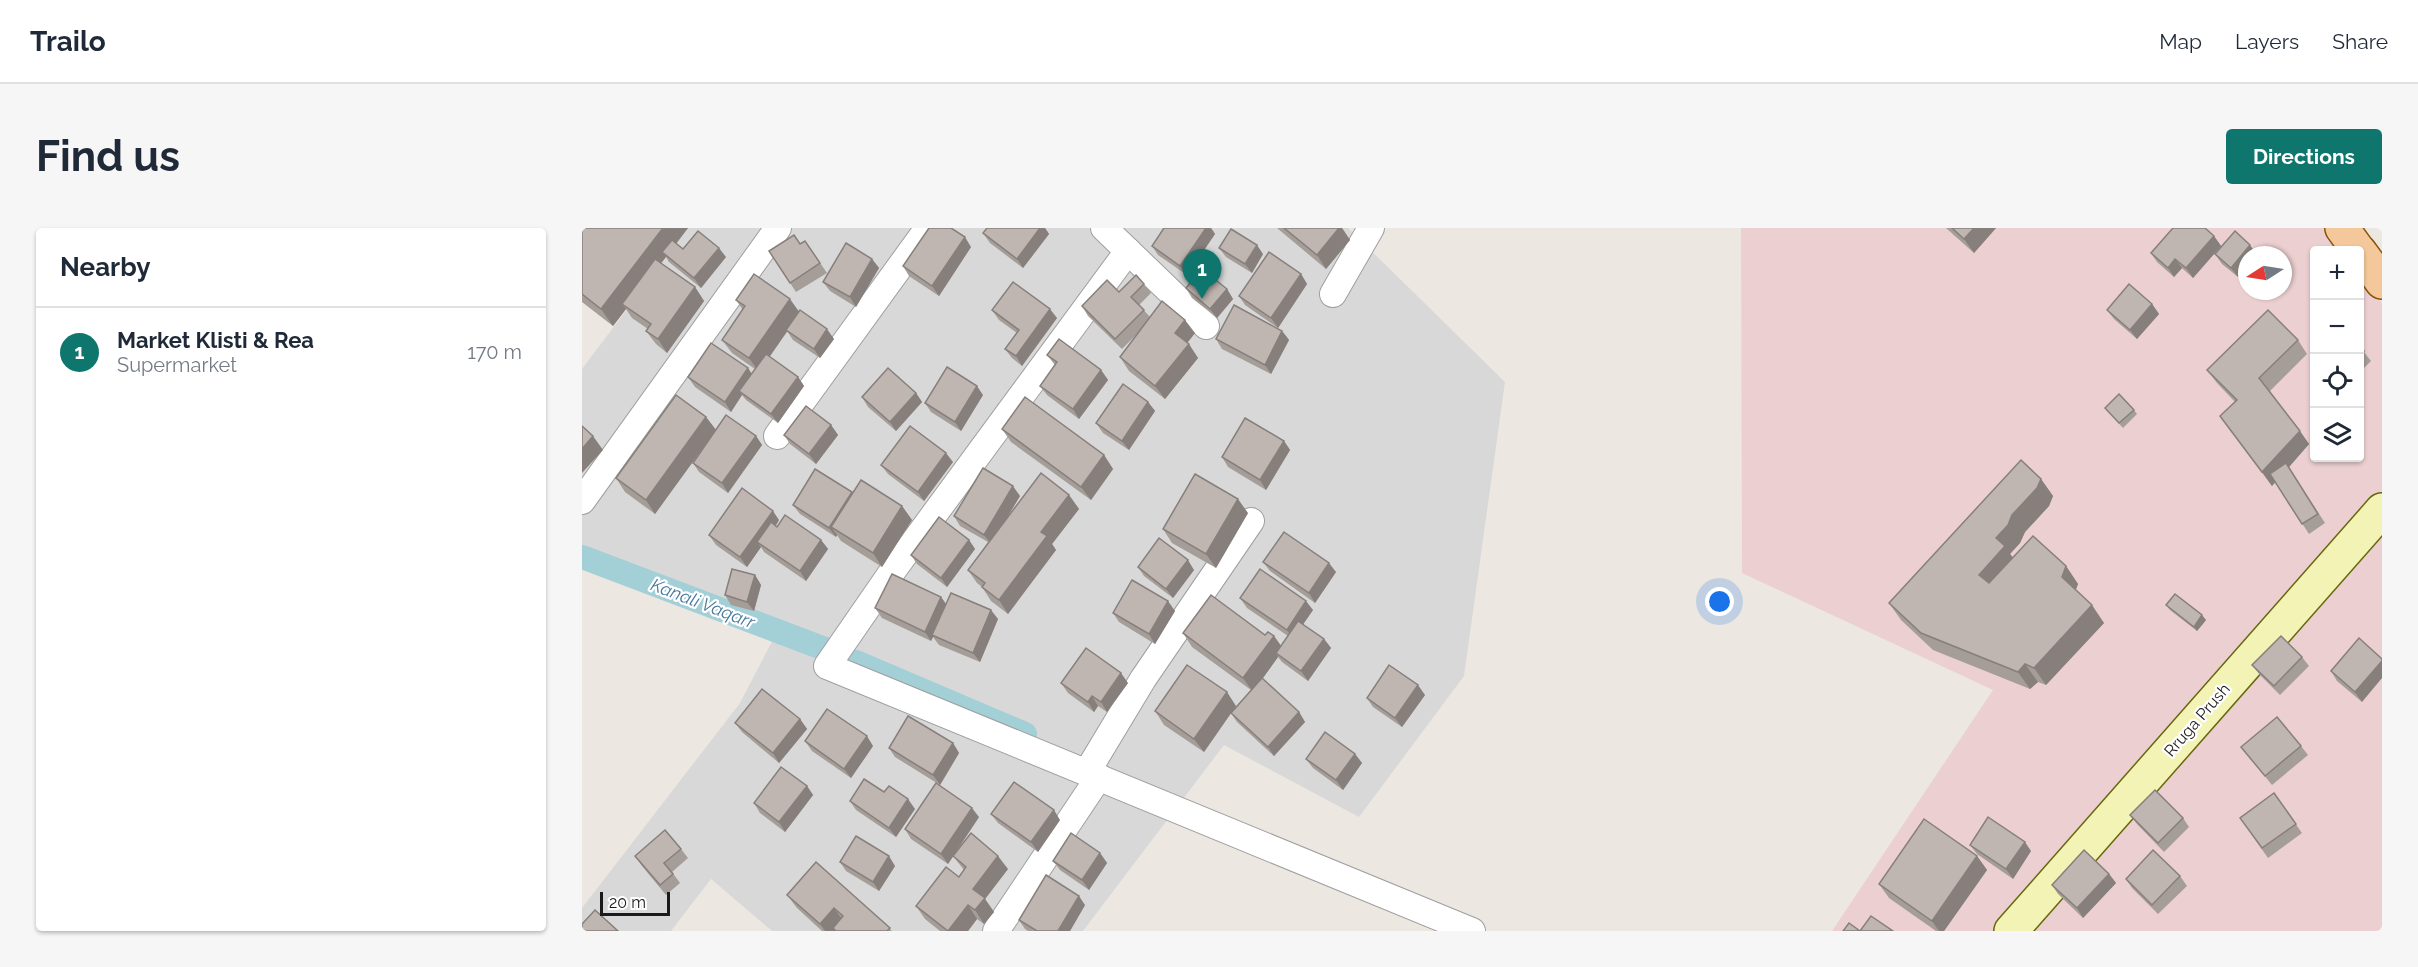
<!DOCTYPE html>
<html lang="en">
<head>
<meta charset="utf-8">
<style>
	body { margin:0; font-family:Raleway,sans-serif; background:#f6f6f7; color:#1f2937 }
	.controls { position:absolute; right:18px; top:18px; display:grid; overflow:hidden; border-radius:6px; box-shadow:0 2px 4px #0004 }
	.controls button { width:54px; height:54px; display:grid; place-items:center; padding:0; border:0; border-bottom:2px solid #e0e1e3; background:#fff; color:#1f2937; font:30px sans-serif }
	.compass { position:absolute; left:1656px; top:18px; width:54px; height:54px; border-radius:50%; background:#fff; box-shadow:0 2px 4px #0004; rotate:258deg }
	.scale { position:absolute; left:18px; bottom:15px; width:70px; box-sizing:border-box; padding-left:6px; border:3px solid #1b1b1b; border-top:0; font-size:16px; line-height:21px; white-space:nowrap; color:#1b1b1b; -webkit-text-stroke:4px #fff; paint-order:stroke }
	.you { position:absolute; left:1138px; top:374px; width:21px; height:21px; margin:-15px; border:4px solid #fff; border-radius:50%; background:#1a73e8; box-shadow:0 0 0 9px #1a73e833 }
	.badge { display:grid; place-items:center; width:39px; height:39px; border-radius:50%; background:#0f766e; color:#fff; font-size:20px; font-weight:700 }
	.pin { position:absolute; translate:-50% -50px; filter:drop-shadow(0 2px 3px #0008) }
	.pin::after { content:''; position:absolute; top:32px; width:21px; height:18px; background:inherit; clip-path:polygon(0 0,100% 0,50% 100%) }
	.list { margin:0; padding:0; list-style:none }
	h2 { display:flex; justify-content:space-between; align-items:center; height:78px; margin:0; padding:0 24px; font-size:26px }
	h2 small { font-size:20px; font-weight:400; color:#747a83 }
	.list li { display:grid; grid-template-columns:39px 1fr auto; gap:18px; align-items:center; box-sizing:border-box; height:90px; padding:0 24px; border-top:2px solid #e0e1e3 }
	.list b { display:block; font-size:22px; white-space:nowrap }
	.list p { margin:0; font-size:20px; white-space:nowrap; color:#747a83 }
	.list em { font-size:20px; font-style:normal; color:#747a83 }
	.icon { flex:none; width:33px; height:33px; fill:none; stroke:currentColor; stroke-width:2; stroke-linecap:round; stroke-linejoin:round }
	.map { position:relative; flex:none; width:1800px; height:703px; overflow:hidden; border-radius:6px }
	header { display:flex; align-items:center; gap:36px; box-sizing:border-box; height:84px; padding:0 30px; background:#fff; border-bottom:2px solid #e0e1e3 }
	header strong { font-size:28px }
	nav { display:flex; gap:33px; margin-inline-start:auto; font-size:21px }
	.intro { display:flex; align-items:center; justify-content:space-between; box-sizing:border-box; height:144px; padding:0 36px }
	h1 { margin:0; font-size:42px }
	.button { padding:15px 27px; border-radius:6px; background:#0f766e; color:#fff; font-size:21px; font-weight:700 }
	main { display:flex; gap:36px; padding:0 36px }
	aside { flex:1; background:#fff; border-radius:6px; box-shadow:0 2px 4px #0004 }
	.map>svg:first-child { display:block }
</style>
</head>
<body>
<header>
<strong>Trailo</strong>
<nav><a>Map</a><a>Layers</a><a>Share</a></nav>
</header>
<div class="intro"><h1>Find us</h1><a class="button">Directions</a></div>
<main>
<aside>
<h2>Nearby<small></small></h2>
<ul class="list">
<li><span class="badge">1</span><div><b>Market Klisti &amp; Rea</b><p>Supermarket</p></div><em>170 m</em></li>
</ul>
</aside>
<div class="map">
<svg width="1800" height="703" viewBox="0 0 1800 703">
	<rect width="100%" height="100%" fill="#ece7e1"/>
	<path fill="#d9d8d8" d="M106,0H766L923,154L882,448L777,589L642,517L501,703H190L129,651L89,703H0V680L158,475L198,398L0,320V141Z"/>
	<path fill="#ecd0d1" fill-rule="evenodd" d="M1159,0H1744L1761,22H1732V230H1778V45L1800,75V703H1250L1411,462L1160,345ZM1665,27H1701V63H1665Z"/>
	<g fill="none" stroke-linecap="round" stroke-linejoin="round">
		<g stroke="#a3cfd7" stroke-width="24">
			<path d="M0,329L243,421"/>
			<path d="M274,434L443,506"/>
		</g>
		<g stroke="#9f9f9f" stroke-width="28">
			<g id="street">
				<path d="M522,0L624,98"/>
				<path d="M546,23L312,341L245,438L890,703"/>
				<path d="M751,66L789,0"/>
				<path d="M195,208L346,0"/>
				<path d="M0,273L196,0"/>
				<path d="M505,544L561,451L669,293"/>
				<path d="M414,703L517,549"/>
			</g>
		</g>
		<g stroke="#65680b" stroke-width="36">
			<path id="secondary" d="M1429,703L1800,282"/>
		</g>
		<g stroke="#885409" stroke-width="36">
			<g id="primary">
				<path d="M1760,0L1776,22"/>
				<path d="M1778,24L1800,54"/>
			</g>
		</g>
		<use href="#street" stroke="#fff" stroke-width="26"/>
		<use href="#secondary" stroke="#f4f3b6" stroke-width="33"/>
		<use href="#primary" stroke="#f5c89c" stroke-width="33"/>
	</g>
	<g fill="#a59d98">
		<path d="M0,0H106L94,15L101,21L144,29L119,60L87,34L84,29L79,35L113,59L122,73L85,125L74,116L64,103L66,101L50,90L44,81L31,98L0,74Z"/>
		<path d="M405,0H463L467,6L441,40L408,15L401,5Z"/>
		<path d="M582,0H629L633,6L605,47L576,27L570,18Z"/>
		<path d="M695,0H760L768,12L744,41Z"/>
		<path d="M1364,0H1414L1392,25Z"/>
		<path d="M1632,8L1639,18L1611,50L1600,40L1592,49L1575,34L1569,25Z"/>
		<path d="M223,13L245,45L214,64L187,23L218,16Z"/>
		<path d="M389,19L357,68L327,48L321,38Z"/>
		<path d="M637,20L681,26L670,45L644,29Z"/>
		<path d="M1633,26L1675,27H1665V38L1656,49L1640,36Z"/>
		<path d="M290,31L297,40L274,79L248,63L241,54Z"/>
		<path d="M719,46L725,56L696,100L663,77L657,68Z"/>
		<path d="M562,56L569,65L557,77L568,89L613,105L605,115L616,130L583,171L547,143L538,129L558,103L540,121L506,88L500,78Z"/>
		<path d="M604,60L645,61L651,71L635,90L610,70Z"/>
		<path d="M154,72L217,84L252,111L238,130L211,112L205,103L187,128L216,149L222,158L196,195L164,172L160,167L149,184L113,159L106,149L166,140L170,146L173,141L150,125L140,112L161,82Z"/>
		<path d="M1570,76L1577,86L1555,111L1532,91L1525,82Z"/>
		<path d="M410,82L475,90L440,138L430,130L423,121L435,105L417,92Z"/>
		<path d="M700,103L707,112L689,146L640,121L634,111Z"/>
		<path d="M1716,112L1725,126L1688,163L1727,216L1707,239L1743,295L1727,306L1693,254L1690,258L1638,188L1653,174L1635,155L1625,142Z"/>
		<path d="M1778,119L1789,133L1778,144Z"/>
		<path d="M465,127L519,142L526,152L497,191L465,167L458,158L473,137Z"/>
		<path d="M334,165L340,174L314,203L286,179L280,169Z"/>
		<path d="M401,167L379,203L349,184L343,175Z"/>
		<path d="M566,174L573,183L547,222L521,205L514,195Z"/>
		<path d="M1523,180L1552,182L1555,186L1541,200Z"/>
		<path d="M124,189L134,202L174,208L180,217L146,265L117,244L111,235L127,211L73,286L43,264L34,250Z"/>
		<path d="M249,197L256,207L234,236L208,216L202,207Z"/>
		<path d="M420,201L522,227L531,241L509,272L429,214Z"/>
		<path d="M702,213L708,222L684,262L646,239L640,229Z"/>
		<path d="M371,234L342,273L306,246L299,237Z"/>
		<path d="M1459,251L1471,268L1467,278L1443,304L1438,315L1428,326L1431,329L1484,338L1496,356L1493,362L1522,395L1464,457L1456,454L1448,461L1351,422L1319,392L1307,375Z"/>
		<path d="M271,265L320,278L330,292L300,339L259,313L255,307L254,309L218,286L211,277Z"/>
		<path d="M487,267L497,281L470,316L474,322L426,386L409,373L400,359L395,355L386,342L406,314L378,298L372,288L438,268L425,290Z"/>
		<path d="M666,285L634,340L590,315L581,301Z"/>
		<path d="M197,292L194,298L239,312L246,321L224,353L182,324L179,319L165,339L134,317L127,307Z"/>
		<path d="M387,312L393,321L365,359L335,336L329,327Z"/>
		<path d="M681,334L754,344L733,375L688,343Z"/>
		<path d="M556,339L612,342L591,370L562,348Z"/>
		<path d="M173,347L179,357L172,383L149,377L143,367Z"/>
		<path d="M359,369L364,376L416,391L398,434L357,417L351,409L349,413L300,390L293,380Z"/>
		<path d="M658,370L731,382L721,396L742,411L749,420L726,453L700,434L696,429L680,451L717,484L723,494L692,528L655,494L649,485L622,524L582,497L573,483L654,478L652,481L669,462L610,419L601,405L683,407L692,408L699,418L706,408L665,380Z"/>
		<path d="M1584,377L1624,392L1615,403L1588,382Z"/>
		<path d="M593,383L573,416L537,394L531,385Z"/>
		<path d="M1777,410L1780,474L1755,453L1749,443Z"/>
		<path d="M1720,429L1727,438L1698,467L1677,446L1670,437Z"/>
		<path d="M479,455H546L525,484L516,478L512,484L486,465Z"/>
		<path d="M843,467L820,499L791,479L785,470Z"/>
		<path d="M218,491L225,501L197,535L160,504L153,495Z"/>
		<path d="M223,513L291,518L269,550L230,523Z"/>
		<path d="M371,515L377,525L358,557L313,529L307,520Z"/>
		<path d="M1719,518L1726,527L1690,557L1659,519Z"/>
		<path d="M773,526L780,535L761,562L731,540L724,531Z"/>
		<path d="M225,558L231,567L203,604L178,585L172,575Z"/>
		<path d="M302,564L333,581L314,609L274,582L268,573Z"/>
		<path d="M1692,565L1720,605L1686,630L1658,590Z"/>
		<path d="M409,586L478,592L456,624L416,595Z"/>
		<path d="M1548,587L1601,590L1607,599L1582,624L1555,596Z"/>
		<path d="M397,589L366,636L329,611L323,601Z"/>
		<path d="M1388,617L1449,623L1431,651L1395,626Z"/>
		<path d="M99,621L106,630L90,644L98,655L84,667L60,638L53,628Z"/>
		<path d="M518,625L525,635L507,662L478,642L471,633Z"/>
		<path d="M371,628L426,641L403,671L412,684L402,696L395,691L386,703H358L343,691L334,678L377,649L382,642Z"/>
		<path d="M1395,628L1405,642L1362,703H1354L1307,670L1297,656Z"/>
		<path d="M234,634L310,703H240L215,680L205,667Z"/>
		<path d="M258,634L313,638L297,663L264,643Z"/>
		<path d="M1527,646L1534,655L1501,690L1476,666L1470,657Z"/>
		<path d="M1598,648L1605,658L1576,686L1550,660L1544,651Z"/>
		<path d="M503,677L488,703H446L443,701L437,692Z"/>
	</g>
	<g fill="#867f7c">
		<path d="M81,0H106L85,28L80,24L84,29L45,79L40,76L44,81L31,98L19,81Z"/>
		<path d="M458,0H463L467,6L441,40L435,31Z"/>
		<path d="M624,0H629L633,6L605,47L598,38Z"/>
		<path d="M757,0H760L768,12L744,41L735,27Z"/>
		<path d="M1392,0H1414L1392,25L1382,11Z"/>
		<path d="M1632,8L1639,18L1611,50L1604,40Z"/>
		<path d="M383,9L389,19L357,68L350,58Z"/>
		<path d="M675,17L681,26L670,45L663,36Z"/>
		<path d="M1668,17L1675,27H1665V38L1656,49L1649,40Z"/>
		<path d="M137,20L144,29L119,60L112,50Z"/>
		<path d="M290,31L297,40L274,79L268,69Z"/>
		<path d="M1593,31L1600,40L1592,49L1586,40Z"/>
		<path d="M719,46L725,56L696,100L689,90Z"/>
		<path d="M113,59L122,73L85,125L76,111Z"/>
		<path d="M645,61L651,71L635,90L628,81Z"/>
		<path d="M208,71L218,85L177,144L167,130Z"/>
		<path d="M1570,76L1577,86L1555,111L1548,102Z"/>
		<path d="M468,81L475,90L440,138L434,128Z"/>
		<path d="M603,92L613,105L602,119L593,105Z"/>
		<path d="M245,101L252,111L238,130L232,121Z"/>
		<path d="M700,103L707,112L689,146L683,137Z"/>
		<path d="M607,116L616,130L583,171L573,158Z"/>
		<path d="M166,140L172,150L157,163L160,167L149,184L143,174Z"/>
		<path d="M519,142L526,152L497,191L491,181Z"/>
		<path d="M216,149L222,158L196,195L189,186Z"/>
		<path d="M395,158L401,167L379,203L373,194Z"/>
		<path d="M334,165L340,174L314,203L308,194Z"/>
		<path d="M566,174L573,183L547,222L540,213Z"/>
		<path d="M124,189L134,202L73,286L64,272Z"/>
		<path d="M249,197L256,207L234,236L227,226Z"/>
		<path d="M1718,203L1727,216L1707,239L1743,295L1707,239L1690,258L1680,244Z"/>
		<path d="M11,208L21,222L0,245V221Z"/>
		<path d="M174,208L180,217L146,265L140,255Z"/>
		<path d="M702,213L708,222L684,262L678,252Z"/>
		<path d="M364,225L371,234L342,273L336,264Z"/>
		<path d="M522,227L531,241L509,272L499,259Z"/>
		<path d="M1459,251L1471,268L1467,278L1443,304L1438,315L1428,326L1435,336L1409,364L1397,347L1414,310L1430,287Z"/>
		<path d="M431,258L438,268L409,316L402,307Z"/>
		<path d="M270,264L276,274L249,299L255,307L254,309L247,300Z"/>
		<path d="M487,267L497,281L470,316L474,322L426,386L417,372L459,304Z"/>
		<path d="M656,271L666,285L634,340L624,326Z"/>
		<path d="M320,278L330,292L300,339L291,325Z"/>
		<path d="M191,283L197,292L180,317L175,314L179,319L165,339L158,329Z"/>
		<path d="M239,312L246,321L224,353L218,343Z"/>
		<path d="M387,312L393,321L365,359L359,350Z"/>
		<path d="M606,332L612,342L591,370L584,361Z"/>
		<path d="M747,335L754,344L733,375L727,365Z"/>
		<path d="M1484,338L1496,356L1492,367L1480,349Z"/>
		<path d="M173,347L179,357L172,383L165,374Z"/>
		<path d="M359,369L366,379L349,413L343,404Z"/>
		<path d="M586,373L593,383L573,416L567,406Z"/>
		<path d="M724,373L731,382L711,411L705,402Z"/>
		<path d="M1510,377L1522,395L1464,457L1452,440Z"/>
		<path d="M409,382L416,391L398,434L391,425Z"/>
		<path d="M1620,387L1624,392L1615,403L1612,399Z"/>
		<path d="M692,408L702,422L694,425L696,429L671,464L661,450Z"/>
		<path d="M742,411L749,420L726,453L719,443Z"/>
		<path d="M1800,433V450L1780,474L1773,464Z"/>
		<path d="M1443,436L1456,454L1448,461L1436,444Z"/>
		<path d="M539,445L546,455L525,484L519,474Z"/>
		<path d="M836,457L843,467L820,499L813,490Z"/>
		<path d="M645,464L654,478L622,524L612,511Z"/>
		<path d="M510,468L516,478L512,484L506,474Z"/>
		<path d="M717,484L723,494L692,528L686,519Z"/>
		<path d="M218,491L225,501L197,535L191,525Z"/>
		<path d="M285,508L291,518L269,550L262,541Z"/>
		<path d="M371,515L377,525L358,557L351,547Z"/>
		<path d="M773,526L780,535L761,562L754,552Z"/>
		<path d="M225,558L231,567L203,604L197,594Z"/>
		<path d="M326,571L333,581L314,609L307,600Z"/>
		<path d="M390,580L397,589L366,636L359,626Z"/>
		<path d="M472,582L478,592L456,624L449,614Z"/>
		<path d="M1443,614L1449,623L1431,651L1424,641Z"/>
		<path d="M518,625L525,635L507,662L500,652Z"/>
		<path d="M307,628L313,638L297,663L291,654Z"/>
		<path d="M416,628L426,641L403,671L412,684L402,696L393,682L391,661Z"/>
		<path d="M1395,628L1405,642L1362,703H1357L1350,693Z"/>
		<path d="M1527,646L1534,655L1501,690L1495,680Z"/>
		<path d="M497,668L503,677L488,703H476Z"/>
		<path d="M386,677L395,691L386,703H366Z"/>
		<path d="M252,680L262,694L251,700L253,703H243L238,696Z"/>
	</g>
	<g fill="#c0b6b1" stroke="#867f7c" stroke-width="1.5">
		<path d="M0,0H81L19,81L0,66Z"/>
		<path d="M347,0H369L383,9L350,58L321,38Z"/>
		<path d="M405,0H458L435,31L401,5Z"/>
		<path d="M582,0H624L598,38L570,18Z"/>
		<path d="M702,0H757L735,27Z"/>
		<path d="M1370,0H1392L1382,11Z"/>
		<path d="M1591,0H1623L1632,8L1604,40L1593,31L1586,40L1569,25Z"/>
		<path d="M649,1L675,17L663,36L637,20Z"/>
		<path d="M116,3L137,20L112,50L80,24L90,12L101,21Z"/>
		<path d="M1653,3L1668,17L1649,40L1633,26Z"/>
		<path d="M212,7L218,16L223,13L238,35L208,55L187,23Z"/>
		<path d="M264,15L290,31L268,69L241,54Z"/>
		<path d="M687,24L719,46L689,90L657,68Z"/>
		<path d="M73,31L113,59L76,111L64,103L69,96L40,76Z"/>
		<path d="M620,41L645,61L628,81L604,60Z"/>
		<path d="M172,46L208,71L167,130L140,112L163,78L154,72Z"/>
		<path d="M554,47L562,56L549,69L562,82L533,111L500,78L525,52L537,64Z"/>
		<path d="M431,54L468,81L434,128L423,121L437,102L410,82Z"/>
		<path d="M1547,56L1570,76L1548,102L1525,82Z"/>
		<path d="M580,73L603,92L593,105L607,116L573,158L538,129Z"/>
		<path d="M652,77L700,103L683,137L634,111Z"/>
		<path d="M218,82L245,101L232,121L204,102Z"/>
		<path d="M1686,82L1716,112L1677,150L1718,203L1680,244L1638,188L1655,172L1625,142Z"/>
		<path d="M477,111L519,142L491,181L458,158L475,134L465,127Z"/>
		<path d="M129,115L166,140L143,174L106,149Z"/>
		<path d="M1778,119L1782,123L1778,128Z"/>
		<path d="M184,126L216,149L189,186L157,163Z"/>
		<path d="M365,139L395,158L373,194L343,175Z"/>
		<path d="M306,140L334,165L308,194L280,169Z"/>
		<path d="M541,156L566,174L540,213L514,195Z"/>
		<path d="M1537,166L1552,182L1537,195L1523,180Z"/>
		<path d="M94,167L124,189L64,272L34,250Z"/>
		<path d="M443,169L522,227L499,259L420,201Z"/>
		<path d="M224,178L249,197L227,226L202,207Z"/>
		<path d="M144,187L174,208L140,255L111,235Z"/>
		<path d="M663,190L702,213L678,252L640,229Z"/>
		<path d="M0,198L11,208L0,221Z"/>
		<path d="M328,198L364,225L336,264L299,237Z"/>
		<path d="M1439,232L1459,251L1455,260L1430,287L1426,297L1414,310L1423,318L1397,347L1407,355L1451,308L1484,338L1480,349L1510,377L1452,440L1443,436L1436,444L1339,405L1307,375Z"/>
		<path d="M1704,235L1736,286L1720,296L1688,246Z"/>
		<path d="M401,240L431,258L402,307L372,288Z"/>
		<path d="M233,241L270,264L247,300L211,277Z"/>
		<path d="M459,245L487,267L459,304L465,308L417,372L400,359L403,355L386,342Z"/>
		<path d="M613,246L656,271L624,326L581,301Z"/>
		<path d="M279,252L320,278L291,325L249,299Z"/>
		<path d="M160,260L191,283L158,329L127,307Z"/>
		<path d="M203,287L239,312L218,343L175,314L189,294L195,299Z"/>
		<path d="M357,289L387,312L359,350L329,327Z"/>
		<path d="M702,304L747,335L727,365L681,334Z"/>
		<path d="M577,310L606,332L584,361L556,339Z"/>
		<path d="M150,341L173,347L165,374L143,367Z"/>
		<path d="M678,341L724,373L705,402L658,370Z"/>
		<path d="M310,346L359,369L343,404L293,380Z"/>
		<path d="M550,352L586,373L567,406L531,385Z"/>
		<path d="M369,365L409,382L391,425L350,407Z"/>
		<path d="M1593,366L1620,387L1612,399L1584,377Z"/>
		<path d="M629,367L683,407L686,404L692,408L661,450L601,405Z"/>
		<path d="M716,393L742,411L719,443L694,425Z"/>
		<path d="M1699,408L1720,429L1692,458L1670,437Z"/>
		<path d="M1777,410L1800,431V433L1773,464L1749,443Z"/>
		<path d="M504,420L539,445L519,474L510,468L506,474L479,455Z"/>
		<path d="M605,437L645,464L612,511L573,483Z"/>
		<path d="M807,437L836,457L813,490L785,470Z"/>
		<path d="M680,450L717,484L686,519L649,485Z"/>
		<path d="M180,461L218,491L191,525L153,495Z"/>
		<path d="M245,481L285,508L262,541L223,513Z"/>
		<path d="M326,488L371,515L351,547L307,520Z"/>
		<path d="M1695,489L1719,518L1683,548L1659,519Z"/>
		<path d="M743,504L773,526L754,552L724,531Z"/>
		<path d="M199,539L225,558L197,594L172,575Z"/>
		<path d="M282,551L302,564L307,558L326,571L307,600L268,573Z"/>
		<path d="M432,554L472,582L449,614L409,586Z"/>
		<path d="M354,555L390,580L359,626L323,601Z"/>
		<path d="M1573,562L1601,590L1576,615L1548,587Z"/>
		<path d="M1692,565L1714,596L1680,620L1658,590Z"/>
		<path d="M1406,589L1443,614L1424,641L1388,617Z"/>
		<path d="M1342,591L1395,628L1350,693L1297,656Z"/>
		<path d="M83,602L99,621L82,635L91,646L78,657L53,628Z"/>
		<path d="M389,605L416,628L391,661L403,670L393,682L386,677L366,703L334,678L364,639L377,649L384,639L371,628Z"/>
		<path d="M489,605L518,625L500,652L471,633Z"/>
		<path d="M274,608L307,628L291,654L258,634Z"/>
		<path d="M1502,622L1527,646L1495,680L1470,657Z"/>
		<path d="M1571,622L1598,648L1570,677L1544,651Z"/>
		<path d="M234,634L308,700L305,703H254L251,700L261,688L252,680L238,696L205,667Z"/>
		<path d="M464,647L497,668L476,703H455L437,692Z"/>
		<path d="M13,682L36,703H0V696Z"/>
		<path d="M1289,688L1311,703H1278Z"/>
		<path d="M1267,695L1278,703H1261Z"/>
	</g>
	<g text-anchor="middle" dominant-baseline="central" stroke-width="4.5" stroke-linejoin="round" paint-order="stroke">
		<g font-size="16" fill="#1b1b1b" stroke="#fff">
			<text transform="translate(1615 492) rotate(-49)">Rruga Prush</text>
		</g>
		<g font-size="18" font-style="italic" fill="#4b7a9c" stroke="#fff">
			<text transform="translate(121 375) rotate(21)">Kanali Vaqarr</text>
		</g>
	</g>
</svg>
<div class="controls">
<button>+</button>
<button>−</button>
<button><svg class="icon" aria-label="locate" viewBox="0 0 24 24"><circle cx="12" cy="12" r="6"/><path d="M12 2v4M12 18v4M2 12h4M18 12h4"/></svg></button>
<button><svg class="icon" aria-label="layers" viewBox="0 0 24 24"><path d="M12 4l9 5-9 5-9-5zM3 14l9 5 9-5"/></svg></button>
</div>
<svg class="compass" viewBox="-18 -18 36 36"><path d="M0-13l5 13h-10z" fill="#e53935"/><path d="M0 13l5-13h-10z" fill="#747a83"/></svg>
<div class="scale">20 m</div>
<div class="you"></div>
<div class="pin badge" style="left:620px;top:71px">1</div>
</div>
</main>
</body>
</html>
